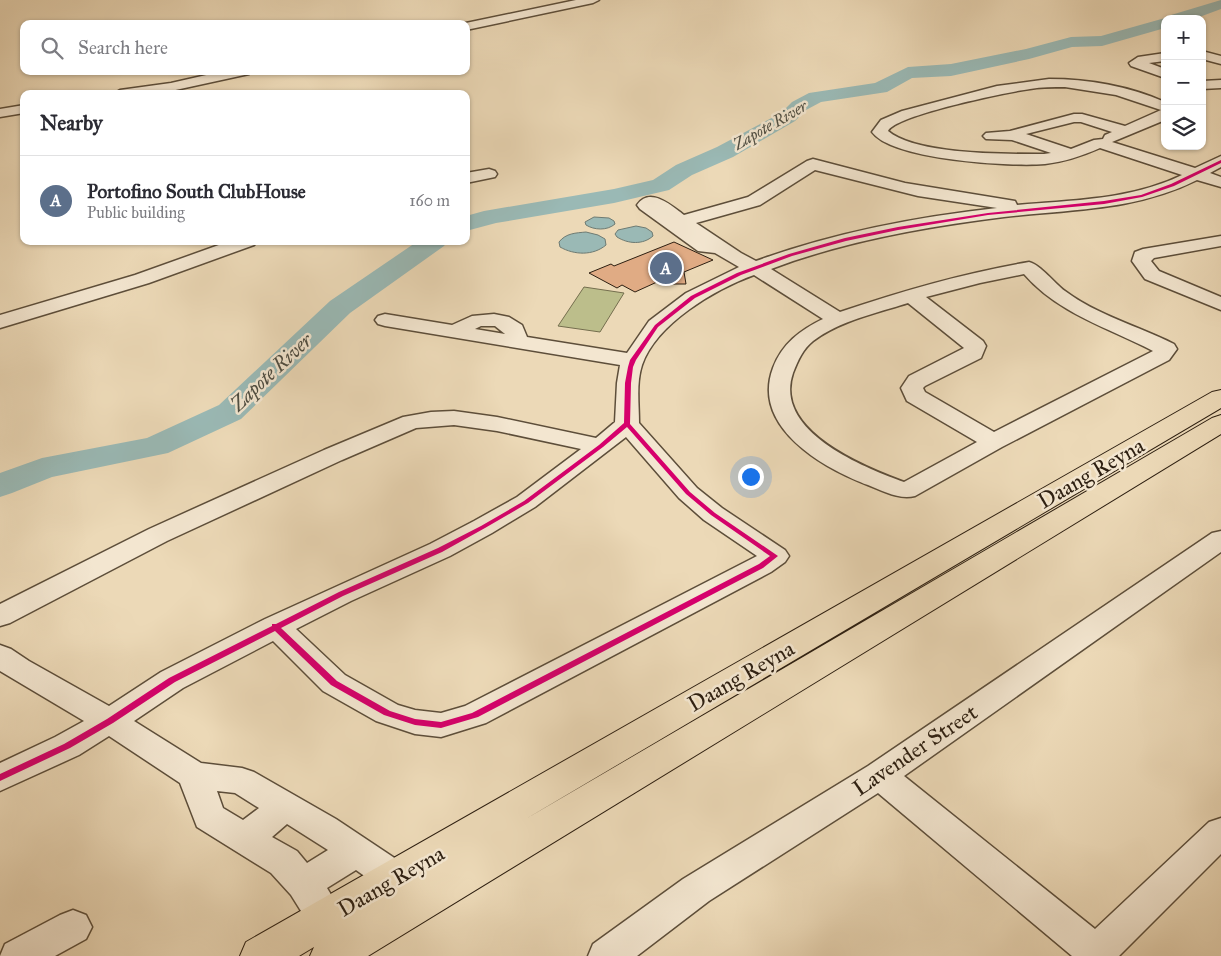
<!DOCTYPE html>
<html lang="en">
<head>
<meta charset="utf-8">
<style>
	body { margin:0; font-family:"IM FELL Great Primer",serif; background:#f2f2f3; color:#2b2b33 }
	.controls { position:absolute; right:15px; top:15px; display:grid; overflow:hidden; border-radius:10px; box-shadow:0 1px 4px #0004 }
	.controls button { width:45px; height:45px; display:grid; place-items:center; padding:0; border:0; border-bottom:1px solid #e1e1e2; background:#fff; color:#2b2b33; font:25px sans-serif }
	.you { position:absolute; left:750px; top:476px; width:18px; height:18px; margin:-12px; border:4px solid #fff; border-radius:50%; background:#1a73e8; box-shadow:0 0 0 8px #1a73e833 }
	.badge { display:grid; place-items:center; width:32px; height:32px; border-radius:50%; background:#8f2418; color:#fff; font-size:16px; font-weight:700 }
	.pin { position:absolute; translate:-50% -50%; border:2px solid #fff; box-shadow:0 1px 5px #0006 }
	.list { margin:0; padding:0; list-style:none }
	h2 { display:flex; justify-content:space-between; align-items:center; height:65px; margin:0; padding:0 20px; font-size:21px }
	h2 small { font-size:16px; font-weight:400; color:#7c7c81 }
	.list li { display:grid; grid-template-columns:32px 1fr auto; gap:15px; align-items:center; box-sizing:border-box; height:90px; padding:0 20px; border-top:1px solid #e1e1e2 }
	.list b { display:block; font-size:19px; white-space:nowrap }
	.list p { margin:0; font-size:16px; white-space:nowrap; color:#7c7c81 }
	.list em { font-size:16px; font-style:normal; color:#7c7c81 }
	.icon { flex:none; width:28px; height:28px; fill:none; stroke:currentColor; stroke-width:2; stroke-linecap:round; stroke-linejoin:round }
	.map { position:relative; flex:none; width:1221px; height:956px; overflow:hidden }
	.search { position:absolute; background:#fff; box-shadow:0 1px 4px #0004; left:20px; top:20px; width:450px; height:55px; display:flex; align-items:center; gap:12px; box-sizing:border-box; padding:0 18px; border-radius:10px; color:#7c7c81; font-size:19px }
	.panel { position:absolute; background:#fff; box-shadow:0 1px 4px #0004; left:20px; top:90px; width:450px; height:155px; border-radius:10px }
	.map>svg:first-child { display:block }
</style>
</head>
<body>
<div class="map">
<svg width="1221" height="956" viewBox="0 0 1221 956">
	<rect width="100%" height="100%" fill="#ecd9b7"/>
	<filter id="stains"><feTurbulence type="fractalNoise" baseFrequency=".004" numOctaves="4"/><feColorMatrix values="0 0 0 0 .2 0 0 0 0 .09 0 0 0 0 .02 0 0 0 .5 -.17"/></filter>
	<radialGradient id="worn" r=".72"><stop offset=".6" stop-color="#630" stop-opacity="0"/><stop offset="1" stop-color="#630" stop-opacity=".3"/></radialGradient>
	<path fill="#bcbe8b" stroke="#746e4e" d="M584,287L624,293L600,332L558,326Z"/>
	<g fill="#9ab9b5" stroke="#6e7b73">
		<path d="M594,217L609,218L614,221L615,224C607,231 594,230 586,225L585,222Z"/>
		<path d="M636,226L646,228L652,232L653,236C643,245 628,244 617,237L615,234L618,230Z"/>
		<path d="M586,232L598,235L605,239L606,245C593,256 574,255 560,247L559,242C566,233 576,233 586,232Z"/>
	</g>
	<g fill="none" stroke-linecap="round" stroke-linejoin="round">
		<g fill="#9ab9b5" fill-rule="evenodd">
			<path d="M1221,0V9L1194,19H1169L1171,15Z"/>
			<path d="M1165,18L1168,19H1165V28L1102,46L1072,47L1029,59L951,76L912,78L887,92L821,102L806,110L795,121L733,157L692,175L669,190L614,203L496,223L466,231V216L484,211L614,189L653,180L676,165L717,147L781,113L792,102L809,93L875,83L908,67L951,64L1026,49L1071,37L1101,36Z"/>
			<path d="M418,241H448L444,246L350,313L241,419L168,453L52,477L12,493L0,497V473L42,458L147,438L219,405L330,301Z"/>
		</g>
	</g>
	<path fill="#e0ab84" stroke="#2d1f11" d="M674,242L713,260L684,272L686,284H670L668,277L635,292L622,285L617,288L589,273L611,264L614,266Z"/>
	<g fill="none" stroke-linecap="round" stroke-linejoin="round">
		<g stroke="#5d4e3a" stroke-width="3">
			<g id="minor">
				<path d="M576,0H599L593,3L466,30V24H461Z"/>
				<path d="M1202,51L1221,56V64L1202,59Z"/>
				<path d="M1165,53V61L1149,63L1165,69V78L1131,66L1129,63L1138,57Z"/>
				<path d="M224,71H251L249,74L171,91L152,94H113L120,90L171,83Z"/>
				<path d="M1049,79C1087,79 1129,86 1165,102V120L1112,142L1195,168L1221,156V167L1210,173L1221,177V187L1197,180C1135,211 1072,209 1004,217C925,227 845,241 771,269L840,312C902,291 964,273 1029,262C1041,265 1054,283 1065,291C1097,315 1138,326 1174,344L1177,349L1169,360L1002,447L915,496C899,500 883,491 868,485C823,468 751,427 773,368C782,344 800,330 823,319L754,275C715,289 656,324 642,365C636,383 639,404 639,423L697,488L722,508L785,550L789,556L785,562L771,572L486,723L441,737L415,734L376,721L323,691L273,641L183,688L134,721L201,763L242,768L254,772L336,819L420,875L425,886L420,897L407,902L394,897L356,870L327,888L353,931L347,943L334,948L321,943L291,895L271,873L197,827L180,783L109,736L79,755L0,791V763L55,737L84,721L0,671V645L11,649L29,661L109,706L161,672L265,619L430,544L474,521L517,497L581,449L497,431L454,425L416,428L342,460L167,541L10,623L0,626V604L149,529L324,450L403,417L431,412L454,411L497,417L596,438L615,422L617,383L620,365L385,326L378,324L375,320L378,316L385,314L452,325L472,316L494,314L509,317L522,325L527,337L627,353L649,321L686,293L739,267L715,253L698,251L640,209L637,205C650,186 672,206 684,215L748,197L807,161L813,159L905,183L1009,200L1015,201L1017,205C1073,200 1130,200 1182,175L1100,148C1082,156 1064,162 1045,164C1011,167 892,160 872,132L881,120L902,111L997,86ZM1065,87L1116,95L1161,110L1125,126L1082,114H1074L1010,131L986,133L983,136L986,139L1012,140L1051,153L1044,154C1007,154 916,155 888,131C896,115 1008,92 1030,89C1042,87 1053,87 1065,87ZM1074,122H1081L1112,132L1105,135L1103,139L1094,140L1071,149L1026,134ZM815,170L918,196L997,208C916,217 833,233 756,261L741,253L696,223L760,205ZM1024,274C1059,314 1107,327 1153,351L994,432L925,392L923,388L925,386L981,358L986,346L983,341L926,297L980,283ZM908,303L964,348L909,376L901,388L907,401L977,442L904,482C863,467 773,431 793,373C798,360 803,349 813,341C839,321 877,313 908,303ZM481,326H495L505,334L475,329ZM626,437L679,498L704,520L757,556L465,706L441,713L415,710L398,705L345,675L296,629L351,601L450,556L492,533L535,507ZM217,791L235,793L259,808L243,820L223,808ZM287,824L328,850L307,863L297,851L272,837Z"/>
				<path d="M1221,80V88L1202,89V81Z"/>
				<path d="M24,105V113L0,117V109Z"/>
				<path d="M489,169L495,171L497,174L495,177L466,183V173Z"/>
				<path d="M1221,236V246L1154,258L1151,261L1159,271L1221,297V310L1145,279L1132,261L1135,252L1143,249Z"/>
				<path d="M230,241H257L254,245L149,283L0,328V315L135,275Z"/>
				<path d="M1221,531V552L904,776L1095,929L1209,822L1221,818V854L1119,956H1072L878,793L709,901L637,956H588L593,944L683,879L868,766L1212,533Z"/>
				<path d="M73,910L86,915L92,927L86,939L55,956H0L5,944L60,915Z"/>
			</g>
		</g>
		<g stroke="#2d1f11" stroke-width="2">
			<path id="major" d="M1221,390V408L524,820L1212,418L1221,415V434L368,956H310L314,947L299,956H240L246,942L1212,392Z"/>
		</g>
		<use href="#minor" fill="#f3e6d0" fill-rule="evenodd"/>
		<use href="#major" fill="#ecd9b7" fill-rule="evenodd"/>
		<g stroke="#f3e6d0" stroke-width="3">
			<path id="cycleway" d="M1221,160V163L1174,186L1142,197L1104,204L988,215L898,230L846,241L792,256L741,275L695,298L658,327L636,360L633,367L631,383L630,424L690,492L715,513L778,556L763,568L478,717L441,728L415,725L384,715L331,685L275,631L175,682L113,723L70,748L0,781V774L64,744L107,719L169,678L272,626V624H276L339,592L438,548L481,526L524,501L599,445L624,423L625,383L628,367L630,360L655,325L691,296L737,273L789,254L845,238L898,227L988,213L1104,201L1141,195L1171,184ZM627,427L686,494L711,515L770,556L759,564L472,713L441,722L415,719L390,711L337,681L281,628L343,596L442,552L485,528L528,503L603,447Z"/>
		</g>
		<use href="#cycleway" fill="#d6006c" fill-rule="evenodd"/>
	</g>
	<g text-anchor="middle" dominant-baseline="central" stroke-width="5" stroke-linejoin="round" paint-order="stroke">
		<g font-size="16" font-style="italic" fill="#4e4d42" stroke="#f3e6d0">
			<text transform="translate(770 125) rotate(-30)">Zapote River</text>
		</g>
		<g font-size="20" font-style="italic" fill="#4e4d42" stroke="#f3e6d0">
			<text transform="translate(271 372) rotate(-43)">Zapote River</text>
		</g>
		<g font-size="22" fill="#2d1f11" stroke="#f3e6d0">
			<text transform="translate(1091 473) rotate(-30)">Daang Reyna</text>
			<text transform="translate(741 676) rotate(-30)">Daang Reyna</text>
			<text transform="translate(915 750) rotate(-34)">Lavender Street</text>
			<text transform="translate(391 881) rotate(-30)">Daang Reyna</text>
		</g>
	</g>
	<rect width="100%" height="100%" filter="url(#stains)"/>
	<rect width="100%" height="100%" fill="url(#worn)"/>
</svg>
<div class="controls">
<button>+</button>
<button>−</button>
<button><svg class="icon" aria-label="layers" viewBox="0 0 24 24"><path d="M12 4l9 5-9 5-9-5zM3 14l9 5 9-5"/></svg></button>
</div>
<div class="you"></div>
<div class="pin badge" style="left:666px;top:268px;background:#5c6f8a">A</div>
<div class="search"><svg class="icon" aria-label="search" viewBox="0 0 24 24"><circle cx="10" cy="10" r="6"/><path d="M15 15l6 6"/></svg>Search here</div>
<section class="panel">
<h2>Nearby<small></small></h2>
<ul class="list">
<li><span class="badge" style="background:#5c6f8a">A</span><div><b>Portofino South ClubHouse</b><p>Public building</p></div><em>160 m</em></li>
</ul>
</section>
</div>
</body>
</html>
